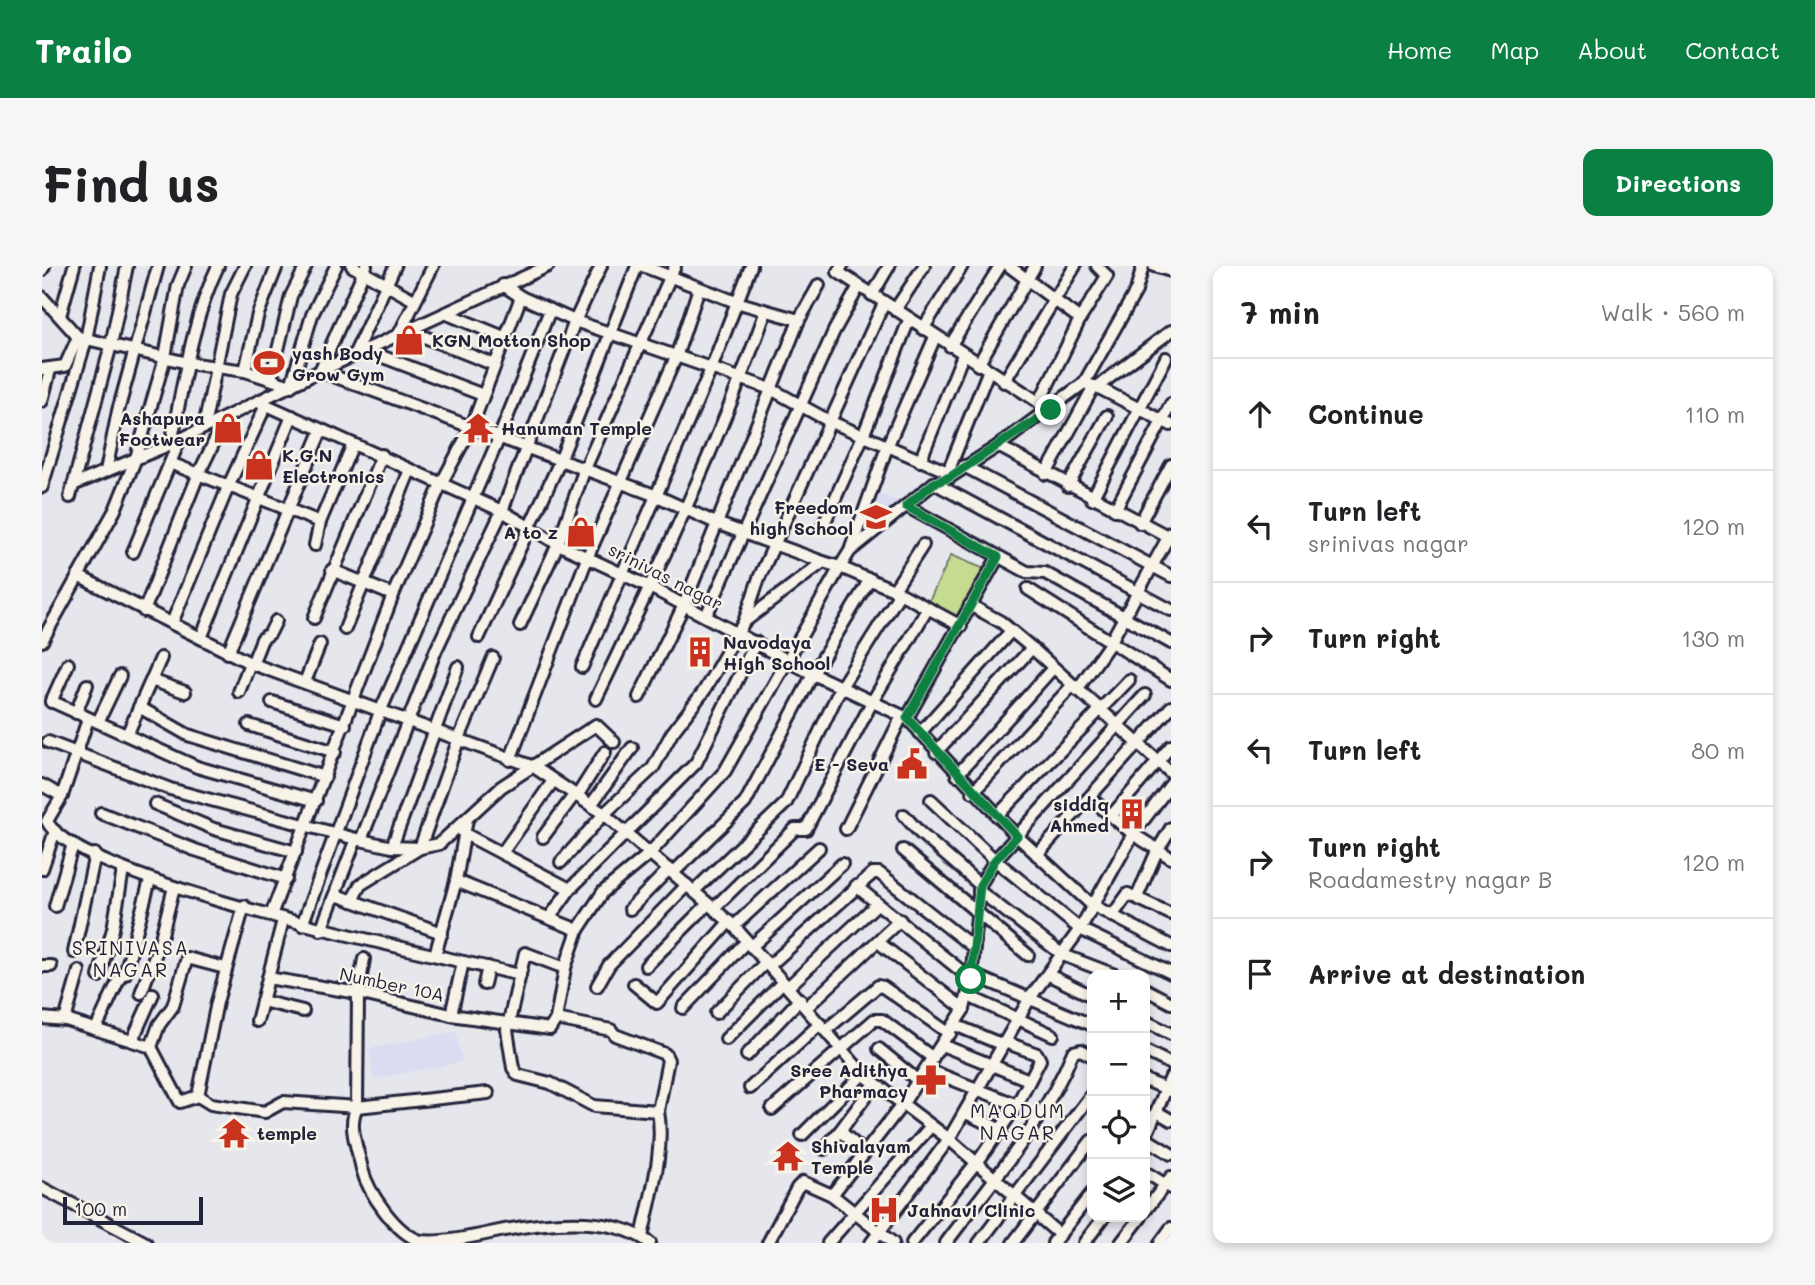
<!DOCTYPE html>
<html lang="en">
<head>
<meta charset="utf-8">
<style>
	body { margin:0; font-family:Mali,sans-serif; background:#f6f6f6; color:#202124 }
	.controls { position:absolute; right:21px; bottom:21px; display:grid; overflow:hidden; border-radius:14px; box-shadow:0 4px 10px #0003 }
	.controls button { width:63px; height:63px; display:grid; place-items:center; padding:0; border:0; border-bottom:2px solid #e0e0e0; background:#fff; color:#202124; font:35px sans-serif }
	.scale { position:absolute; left:21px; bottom:18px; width:140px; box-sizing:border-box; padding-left:7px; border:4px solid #22223b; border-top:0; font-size:19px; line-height:24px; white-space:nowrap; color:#22223b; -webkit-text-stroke:5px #f7f3e8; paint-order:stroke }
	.stop { position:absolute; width:21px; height:21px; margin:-16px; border:5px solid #0b8043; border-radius:50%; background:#fff }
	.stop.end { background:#0b8043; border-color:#fff; box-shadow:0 2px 7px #0008 }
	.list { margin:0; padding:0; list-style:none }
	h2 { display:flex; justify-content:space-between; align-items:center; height:91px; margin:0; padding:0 28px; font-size:30px }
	h2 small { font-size:23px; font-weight:400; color:#757577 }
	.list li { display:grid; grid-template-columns:46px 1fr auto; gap:21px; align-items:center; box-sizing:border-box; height:112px; padding:0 28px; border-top:2px solid #e0e0e0 }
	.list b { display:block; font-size:26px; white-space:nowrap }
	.list p { margin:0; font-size:23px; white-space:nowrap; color:#757577 }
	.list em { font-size:23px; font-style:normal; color:#757577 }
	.icon { flex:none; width:38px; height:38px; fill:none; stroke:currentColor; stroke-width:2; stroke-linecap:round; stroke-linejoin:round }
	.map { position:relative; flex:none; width:1129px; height:977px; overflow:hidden; border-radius:14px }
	header { display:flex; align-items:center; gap:42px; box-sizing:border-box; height:98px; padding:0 35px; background:#0b8043; color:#fff }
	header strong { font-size:33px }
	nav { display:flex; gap:38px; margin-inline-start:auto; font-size:24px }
	.intro { display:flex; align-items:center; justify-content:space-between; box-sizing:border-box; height:168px; padding:0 42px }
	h1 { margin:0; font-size:49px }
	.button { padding:18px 32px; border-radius:14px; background:#0b8043; color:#fff; font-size:24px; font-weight:700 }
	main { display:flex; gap:42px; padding:0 42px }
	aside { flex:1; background:#fff; border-radius:14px; box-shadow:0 4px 10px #0003 }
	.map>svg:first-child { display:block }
</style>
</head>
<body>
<header>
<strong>Trailo</strong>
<nav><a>Home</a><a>Map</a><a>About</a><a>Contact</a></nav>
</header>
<div class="intro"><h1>Find us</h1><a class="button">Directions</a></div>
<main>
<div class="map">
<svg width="1129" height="977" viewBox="0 0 1129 977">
	<rect width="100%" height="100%" fill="#e6e6ed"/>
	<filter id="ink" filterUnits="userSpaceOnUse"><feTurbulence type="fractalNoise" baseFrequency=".0143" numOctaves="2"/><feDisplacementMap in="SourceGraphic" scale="14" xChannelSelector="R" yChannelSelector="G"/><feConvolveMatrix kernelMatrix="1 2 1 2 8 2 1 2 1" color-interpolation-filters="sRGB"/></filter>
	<g filter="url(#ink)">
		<g fill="#daddf1">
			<path d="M834,227L864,237L820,266Z"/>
			<path d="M414,765L420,796L331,813L327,783Z"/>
		</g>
		<path fill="#c5db90" stroke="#747e66" stroke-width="2" d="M909,289L945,304L917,356L886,337Z"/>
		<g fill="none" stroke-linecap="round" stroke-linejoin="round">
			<g stroke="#22223b" stroke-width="16">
				<g id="street">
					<path d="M310,0L372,34"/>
					<path d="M324,0L278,105L615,230L674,257L781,296"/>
					<path d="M601,0L694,36L757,54"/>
					<path d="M800,0L796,6L1009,144"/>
					<path d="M967,0L1038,53"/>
					<path d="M1112,0L1129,5"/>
					<path d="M0,4L2,0"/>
					<path d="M461,19L479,31L533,55L729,123L787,155L906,206L908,211"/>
					<path d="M830,29L847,0"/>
					<path d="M0,31L36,71"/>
					<path d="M853,44L882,0"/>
					<path d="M403,47L464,72"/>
					<path d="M18,50L32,0"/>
					<path d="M881,63L920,0"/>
					<path d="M365,64L453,99"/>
					<path d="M357,68L391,0"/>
					<path d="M36,71L146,97L203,105L249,120L270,49L294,0"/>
					<path d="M908,80L958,0"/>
					<path d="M323,84L441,129"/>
					<path d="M312,89L353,0"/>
					<path d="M936,99L993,0"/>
					<path d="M0,103L23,100L36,71"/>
					<path d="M203,105L216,48L235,0"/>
					<path d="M229,113L249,30L264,0"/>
					<path d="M962,116L1033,0"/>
					<path d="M1042,117L1094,25L1101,0"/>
					<path d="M1055,121L1129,159"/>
					<path d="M0,135L8,104"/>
					<path d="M218,136L460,245L516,278L608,321L771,408L865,452L975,570L1103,429"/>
					<path d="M997,137L1038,53L1065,10L1055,0"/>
					<path d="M162,161L189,28L203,0"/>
					<path d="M129,178C141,120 150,54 176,0"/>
					<path d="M956,180L1129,272"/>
					<path d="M878,195L921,89"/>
					<path d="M128,197L278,256"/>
					<path d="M922,200L1129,310"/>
					<path d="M64,205L76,145L116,0"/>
					<path d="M906,206L946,106"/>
					<path d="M1004,208L1052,120"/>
					<path d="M892,217L1129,344"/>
					<path d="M31,219L129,178L278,105L506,0"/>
					<path d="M1026,220L1065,150"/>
					<path d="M0,221L44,74L58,0"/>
					<path d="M28,231L69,79L85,0"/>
					<path d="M1050,233L1124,92"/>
					<path d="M864,240L985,306L1003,307L1129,377"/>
					<path d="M1073,244L1129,138"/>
					<path d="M1098,257L1129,199"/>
					<path d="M781,260L821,170L867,54"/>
					<path d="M273,279L278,256L311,178"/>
					<path d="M809,282L845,181L893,71"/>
					<path d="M91,286L138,173"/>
					<path d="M290,304L351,329"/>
					<path d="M36,310L208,397L492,501L562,548L692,660L821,808L907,873L1018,969"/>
					<path d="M986,323L1129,414"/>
					<path d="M852,324L881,279"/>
					<path d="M928,339L959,356L990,382L1129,507"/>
					<path d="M102,345L157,207L184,152"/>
					<path d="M664,350L792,65L817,20"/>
					<path d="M272,352L340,189"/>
					<path d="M702,356L717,312L842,37"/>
					<path d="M130,357L186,221L224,139"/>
					<path d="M478,359L516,278L542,205L633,0"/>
					<path d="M303,363L368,204"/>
					<path d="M437,371L518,195L595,0"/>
					<path d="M159,372L250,150"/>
					<path d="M0,375L73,244L94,192L123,91L136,19L144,0"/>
					<path d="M186,387L279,165"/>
					<path d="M210,398L220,373L228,367L234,355"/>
					<path d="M540,401L669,103L709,0"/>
					<path d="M109,414L143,426"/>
					<path d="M263,416L278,378"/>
					<path d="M1035,424L1068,377L1129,266"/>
					<path d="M197,426L208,397"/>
					<path d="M597,431L642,339L757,54L777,19"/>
					<path d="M554,433C616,305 676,178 724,45"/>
					<path d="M9,435L155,501L274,535"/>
					<path d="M9,436L26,398"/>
					<path d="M230,436L303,459"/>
					<path d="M97,441L146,469L283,511"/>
					<path d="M34,447L45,419"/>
					<path d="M865,452L956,291"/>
					<path d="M46,453L20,530L5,555C33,616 401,690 478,709"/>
					<path d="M56,456L78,410"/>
					<path d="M207,459L293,486"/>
					<path d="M878,467L969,365"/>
					<path d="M85,469L119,392"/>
					<path d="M6,476L128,523L314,573L350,581L378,582L416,475L451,392"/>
					<path d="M894,486L990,382"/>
					<path d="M468,494L546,290L634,91L657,22"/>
					<path d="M915,509L1011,402"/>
					<path d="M0,519L20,530"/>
					<path d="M931,526L1030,420"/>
					<path d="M535,530L563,486"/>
					<path d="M1048,532L1091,568L1129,592"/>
					<path d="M889,534L953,594L1038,663L1129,707"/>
					<path d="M113,538L172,563L254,586"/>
					<path d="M549,539L590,482"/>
					<path d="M59,547L153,584L244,613"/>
					<path d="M862,549L878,567L938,619"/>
					<path d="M1070,549L1129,480"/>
					<path d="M955,550L1087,414"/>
					<path d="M804,563L860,450"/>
					<path d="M421,567L528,623"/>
					<path d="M501,571L533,528"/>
					<path d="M319,574L394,384L460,245L533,55L559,0"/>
					<path d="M350,581L416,401"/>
					<path d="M861,584L986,689"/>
					<path d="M460,587L511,515"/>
					<path d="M995,589L1129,441"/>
					<path d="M519,596L562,548L611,502L630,467L662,425L702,356L781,296L798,301L808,285L892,217L908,211L956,180L1042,117L1055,121L1129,65"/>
					<path d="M0,603L13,565"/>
					<path d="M631,607L703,537L771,408L828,313"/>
					<path d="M414,615L536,664"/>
					<path d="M814,620L929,713"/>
					<path d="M652,625L744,537L799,421L858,327"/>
					<path d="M937,625L1021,689L1073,709"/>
					<path d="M294,629L400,667"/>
					<path d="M1095,631L1115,585L1129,562"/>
					<path d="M310,635L318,619L378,582L397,578L459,521L554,459L572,476"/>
					<path d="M13,640L31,578"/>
					<path d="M673,641L753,563H764L830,436L886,342"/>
					<path d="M588,643L627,603"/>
					<path d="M229,649L351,329L399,218L429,162L479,31"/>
					<path d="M1070,650L1086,628L1129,648"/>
					<path d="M508,651L528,623L654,497L714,376"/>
					<path d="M260,659L338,446L457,172L508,44"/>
					<path d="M692,660L777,582"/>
					<path d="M279,664L314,573"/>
					<path d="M836,676L922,743"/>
					<path d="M709,681L800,598"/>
					<path d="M32,686L53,588"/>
					<path d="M393,689L414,615L425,553"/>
					<path d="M322,693L316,727L315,841C305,860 316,883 320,903C326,926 354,968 379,975C397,977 430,971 448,967C494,957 568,946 608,977"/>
					<path d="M0,700H9"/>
					<path d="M604,700L665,639"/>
					<path d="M727,700L831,607H837L931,681"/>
					<path d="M523,702L483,687L465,764L471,802L476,809L508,817L552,840L616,845C623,885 608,932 600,971"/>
					<path d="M83,708L108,614"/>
					<path d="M929,708L1050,759"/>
					<path d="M1007,709L1050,730"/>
					<path d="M57,710L71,663L81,604"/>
					<path d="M226,712L316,727L409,749L508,763L514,753L523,702L536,664L561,626L607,588L683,505L798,301L852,324L919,360"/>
					<path d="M442,718L446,701"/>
					<path d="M592,718L615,737L687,656"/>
					<path d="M555,720L567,699L645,619"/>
					<path d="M746,721L835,638"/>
					<path d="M1103,723L1129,737"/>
					<path d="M99,727L118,676L132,621"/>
					<path d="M926,730L1011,769"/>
					<path d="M220,735L261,745"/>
					<path d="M765,741L858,654"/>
					<path d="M641,742L704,676"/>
					<path d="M674,747L724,696"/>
					<path d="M409,749L421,696"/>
					<path d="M0,752L24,754L109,781L117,759L131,740L145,692L183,702"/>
					<path d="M514,753L569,764L573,769L623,788L626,794L616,845"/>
					<path d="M23,754L37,705"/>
					<path d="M215,755L241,654"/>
					<path d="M1103,755L1129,768"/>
					<path d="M913,759L961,779"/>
					<path d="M54,763L77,713"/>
					<path d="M784,764L836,720L841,721L908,768"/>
					<path d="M684,773L741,716"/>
					<path d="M90,775L111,728"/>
					<path d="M900,779L987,814"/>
					<path d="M109,781L138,836L156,830L169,838L223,846L241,836L315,841L446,827"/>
					<path d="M837,783L875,814"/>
					<path d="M1103,785L1129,798"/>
					<path d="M705,789L758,733"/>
					<path d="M884,803L975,839"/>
					<path d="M1103,814L1129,825"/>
					<path d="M708,822L778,758"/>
					<path d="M156,830L175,736L202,640"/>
					<path d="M730,843L832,754H840L891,792"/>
					<path d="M1115,846L1129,854"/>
					<path d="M924,847L959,864"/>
					<path d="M760,869L821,808"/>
					<path d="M1103,872L1129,811"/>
					<path d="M1103,872L1129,888"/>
					<path d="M782,883L798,865"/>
					<path d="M822,886L798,865L833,818"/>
					<path d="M935,897L975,839L998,794L995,788L963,776"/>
					<path d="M1103,906L1129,922"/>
					<path d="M0,922L104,977"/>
					<path d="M790,929L851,977"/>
					<path d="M1103,945L1129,911"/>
					<path d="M726,977L755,922L761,916L790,929L860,839L922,743L929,713L938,619L953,594L975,570L1050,639L1129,680"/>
					<path d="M786,977L889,860"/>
					<path d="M829,977L907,873L988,732L1038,663L1091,568L1129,518"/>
					<path d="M870,977L934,897"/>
					<path d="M904,977C950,915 1002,857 1031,786L1039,784L1050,790"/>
					<path d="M937,977L1050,828"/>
					<path d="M971,977L1049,875"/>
					<path d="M1011,977L1050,927"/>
					<path d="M1042,977L1062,951"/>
					<path d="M1079,977L1099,951"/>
					<path d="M1118,977L1129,962"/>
				</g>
			</g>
			<use href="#street" stroke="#f7f3e8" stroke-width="10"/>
		</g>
	</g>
	<g fill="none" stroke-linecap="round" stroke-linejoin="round" filter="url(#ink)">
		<path stroke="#0b8043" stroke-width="9" d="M929,713L938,619L953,594L975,570L865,452L956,291L864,240L892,217L908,211L1009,144"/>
	</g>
	<defs>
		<g id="shop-bare" transform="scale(2.415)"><path d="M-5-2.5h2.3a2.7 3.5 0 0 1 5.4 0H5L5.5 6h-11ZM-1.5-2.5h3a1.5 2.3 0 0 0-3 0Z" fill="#c8321e" stroke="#f7f3e8" stroke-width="2.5" paint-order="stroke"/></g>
		<g id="stadium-bare" transform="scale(2.415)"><path d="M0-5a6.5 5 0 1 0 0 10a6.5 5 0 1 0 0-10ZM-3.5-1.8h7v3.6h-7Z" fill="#c8321e" stroke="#f7f3e8" stroke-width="2.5" paint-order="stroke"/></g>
		<g id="temple-bare" transform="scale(2.415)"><path d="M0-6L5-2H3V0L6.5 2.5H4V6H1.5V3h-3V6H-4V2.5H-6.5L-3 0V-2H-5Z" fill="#c8321e" stroke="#f7f3e8" stroke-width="2.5" paint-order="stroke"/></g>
		<g id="school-bare" transform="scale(2.415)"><path d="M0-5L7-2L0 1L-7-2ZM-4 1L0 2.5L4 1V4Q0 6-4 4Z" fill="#c8321e" stroke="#f7f3e8" stroke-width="2.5" paint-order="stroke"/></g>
		<g id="building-bare" transform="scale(2.415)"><path d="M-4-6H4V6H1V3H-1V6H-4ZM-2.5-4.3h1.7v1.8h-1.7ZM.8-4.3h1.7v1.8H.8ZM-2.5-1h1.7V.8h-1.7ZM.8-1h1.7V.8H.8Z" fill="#c8321e" stroke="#f7f3e8" stroke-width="2.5" paint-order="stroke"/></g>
		<g id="civic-bare" transform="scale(2.415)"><path d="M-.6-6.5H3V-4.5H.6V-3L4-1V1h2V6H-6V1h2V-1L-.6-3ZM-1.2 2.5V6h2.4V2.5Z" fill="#c8321e" stroke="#f7f3e8" stroke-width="2.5" paint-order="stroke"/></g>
		<g id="pharmacy-bare" transform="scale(2.415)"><path d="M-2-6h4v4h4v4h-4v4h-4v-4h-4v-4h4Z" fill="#c8321e" stroke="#f7f3e8" stroke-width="2.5" paint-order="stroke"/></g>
		<g id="hospital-bare" transform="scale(2.415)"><path d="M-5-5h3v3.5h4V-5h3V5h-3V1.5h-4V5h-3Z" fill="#c8321e" stroke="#f7f3e8" stroke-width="2.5" paint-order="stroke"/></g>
	</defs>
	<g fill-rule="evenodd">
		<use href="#shop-bare" x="367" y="74"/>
		<use href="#stadium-bare" x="227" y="97"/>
		<use href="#shop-bare" x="186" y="162"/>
		<use href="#temple-bare" x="436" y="162"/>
		<use href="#shop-bare" x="217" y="199"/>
		<use href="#school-bare" x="834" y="251"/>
		<use href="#shop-bare" x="539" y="266"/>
		<use href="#building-bare" x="658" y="386"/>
		<use href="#civic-bare" x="870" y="498"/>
		<use href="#building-bare" x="1090" y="548"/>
		<use href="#pharmacy-bare" x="889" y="814"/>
		<use href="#temple-bare" x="192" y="867"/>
		<use href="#temple-bare" x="746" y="890"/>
		<use href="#hospital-bare" x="842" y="944"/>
	</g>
	<g text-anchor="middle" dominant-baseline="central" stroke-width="5" stroke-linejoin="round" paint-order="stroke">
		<g font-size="18" font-weight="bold" fill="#22223b" stroke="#f7f3e8" text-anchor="start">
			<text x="390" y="74">KGN Motton Shop</text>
			<text x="250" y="87">yash Body<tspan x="250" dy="21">Grow Gym</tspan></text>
			<text x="163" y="152" text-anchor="end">Ashapura<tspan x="163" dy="21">Footwear</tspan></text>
			<text x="459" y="162">Hanuman Temple</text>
			<text x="240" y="189">K.G.N<tspan x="240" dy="21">Electronics</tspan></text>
			<text x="811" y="241" text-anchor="end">Freedom<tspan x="811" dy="21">high School</tspan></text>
			<text x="516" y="266" text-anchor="end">A to z</text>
			<text x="681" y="376">Navodaya<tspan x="681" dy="21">High School</tspan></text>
			<text x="847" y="498" text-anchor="end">E - Seva</text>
			<text x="1067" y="538" text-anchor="end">siddiq<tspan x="1067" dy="21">Ahmed</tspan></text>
			<text x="866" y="804" text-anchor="end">Sree Adithya<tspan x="866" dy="21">Pharmacy</tspan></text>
			<text x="215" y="867">temple</text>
			<text x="769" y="880">Shivalayam<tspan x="769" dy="21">Temple</tspan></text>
			<text x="865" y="944">Jahnavi Clinic</text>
		</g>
		<g font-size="18" fill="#22223b" stroke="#f7f3e8">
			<text transform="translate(624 310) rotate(27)">srinivas nagar</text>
			<text transform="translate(350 718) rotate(12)">Number 10A</text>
		</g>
		<g font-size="19" letter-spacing="2" fill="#22223b" stroke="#f7f3e8">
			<text x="89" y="681">SRINIVASA<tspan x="89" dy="22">NAGAR</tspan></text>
			<text x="976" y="844">MAQDUM<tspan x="976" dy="22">NAGAR</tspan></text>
		</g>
	</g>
</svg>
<div class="controls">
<button>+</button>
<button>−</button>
<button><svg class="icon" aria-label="locate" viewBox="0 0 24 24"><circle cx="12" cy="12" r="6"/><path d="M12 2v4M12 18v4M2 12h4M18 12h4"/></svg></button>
<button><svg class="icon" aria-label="layers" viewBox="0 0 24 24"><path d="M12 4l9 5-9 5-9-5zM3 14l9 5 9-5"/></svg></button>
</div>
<div class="scale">100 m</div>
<div class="stop" style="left:929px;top:713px"></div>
<div class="stop end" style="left:1009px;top:144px"></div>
</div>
<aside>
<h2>7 min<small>Walk · 560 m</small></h2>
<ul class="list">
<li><svg class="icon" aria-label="ahead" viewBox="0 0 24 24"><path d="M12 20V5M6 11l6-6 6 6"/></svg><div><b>Continue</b></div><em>110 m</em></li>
<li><svg class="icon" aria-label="left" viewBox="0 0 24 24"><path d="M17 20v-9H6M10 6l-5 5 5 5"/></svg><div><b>Turn left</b><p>srinivas nagar</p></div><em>120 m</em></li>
<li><svg class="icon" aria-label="right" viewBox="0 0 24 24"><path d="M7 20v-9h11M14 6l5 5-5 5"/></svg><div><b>Turn right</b></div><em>130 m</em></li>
<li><svg class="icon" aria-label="left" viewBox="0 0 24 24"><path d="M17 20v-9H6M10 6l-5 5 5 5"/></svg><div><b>Turn left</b></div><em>80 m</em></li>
<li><svg class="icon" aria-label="right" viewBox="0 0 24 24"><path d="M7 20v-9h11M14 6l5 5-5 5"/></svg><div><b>Turn right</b><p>Roadamestry nagar B</p></div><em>120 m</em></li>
<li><svg class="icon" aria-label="arrive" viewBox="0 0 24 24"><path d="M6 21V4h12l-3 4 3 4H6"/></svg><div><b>Arrive at destination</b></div></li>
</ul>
</aside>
</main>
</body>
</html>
